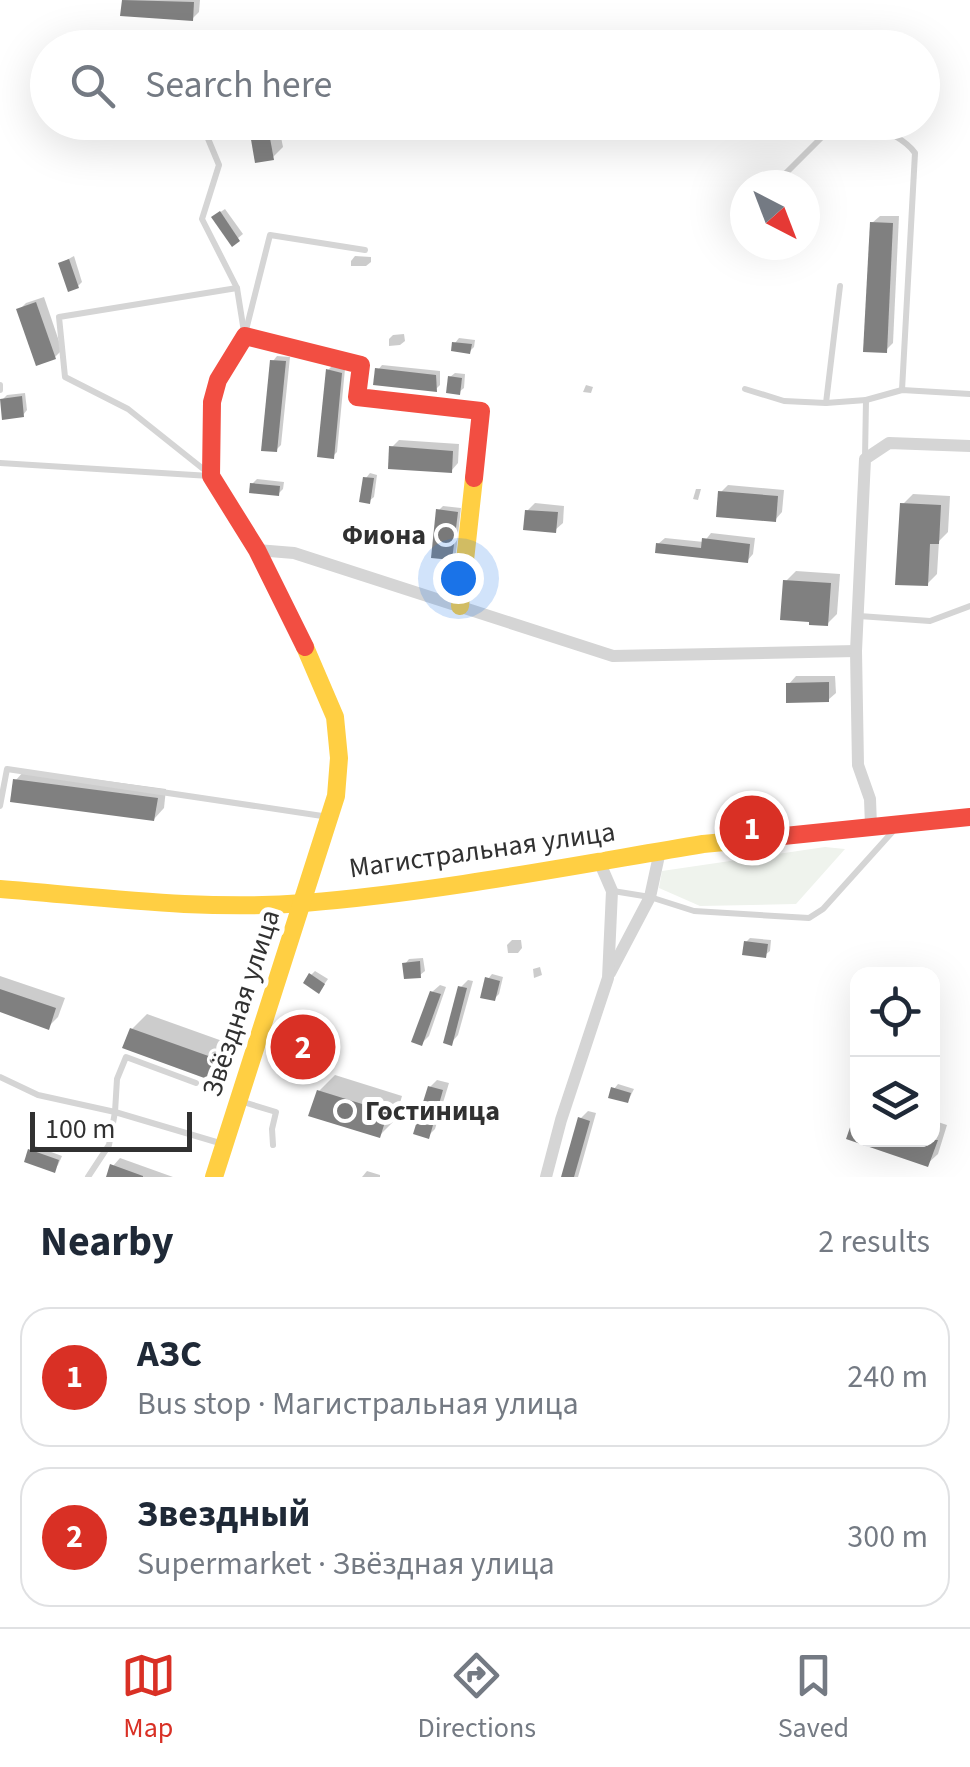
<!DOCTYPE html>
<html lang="en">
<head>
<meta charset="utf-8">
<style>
	body { margin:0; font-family:"Source Sans 3",sans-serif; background:#f2f2f3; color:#1f2937 }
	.controls { position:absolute; right:30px; bottom:30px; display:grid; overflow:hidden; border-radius:20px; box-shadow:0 10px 40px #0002 }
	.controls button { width:90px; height:90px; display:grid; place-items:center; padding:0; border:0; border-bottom:2px solid #e0e1e3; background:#fff; color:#1f2937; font:50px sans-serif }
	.compass { position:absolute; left:730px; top:170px; width:90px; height:90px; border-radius:50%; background:#fff; box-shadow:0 10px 40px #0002; rotate:138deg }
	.scale { position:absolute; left:30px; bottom:25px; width:162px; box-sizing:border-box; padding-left:10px; border:5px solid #313131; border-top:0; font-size:28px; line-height:35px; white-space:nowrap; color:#313131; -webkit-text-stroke:8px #fff; paint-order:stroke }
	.you { position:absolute; left:458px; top:578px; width:35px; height:35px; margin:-25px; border:8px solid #fff; border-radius:50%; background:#1a73e8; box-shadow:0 0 0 15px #1a73e833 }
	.badge { display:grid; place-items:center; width:65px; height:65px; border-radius:50%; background:#d93025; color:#fff; font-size:32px; font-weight:700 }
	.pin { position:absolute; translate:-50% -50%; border:5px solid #fff; box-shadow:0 2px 10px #0006 }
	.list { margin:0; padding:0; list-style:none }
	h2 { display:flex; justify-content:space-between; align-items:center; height:130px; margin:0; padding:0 40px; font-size:42px }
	h2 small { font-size:32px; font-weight:400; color:#747a83 }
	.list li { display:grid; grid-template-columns:65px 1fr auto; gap:30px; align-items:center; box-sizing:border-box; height:140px; margin:0 20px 20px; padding:0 20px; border:2px solid #e0e1e3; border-radius:30px }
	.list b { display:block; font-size:38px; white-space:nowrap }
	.list p { margin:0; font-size:32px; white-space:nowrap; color:#747a83 }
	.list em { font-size:32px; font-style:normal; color:#747a83 }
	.icon { flex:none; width:55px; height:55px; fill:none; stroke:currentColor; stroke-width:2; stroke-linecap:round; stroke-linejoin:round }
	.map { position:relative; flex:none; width:970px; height:1177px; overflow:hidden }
	.search { position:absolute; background:#fff; box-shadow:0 10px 40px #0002; left:30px; right:30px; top:30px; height:110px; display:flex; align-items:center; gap:25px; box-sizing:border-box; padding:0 35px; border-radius:55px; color:#747a83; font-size:38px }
	.sheet { height:450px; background:#fff }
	nav { display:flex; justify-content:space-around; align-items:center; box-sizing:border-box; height:140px; border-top:2px solid #e0e1e3; background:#fff; font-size:28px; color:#747a83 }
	nav a { display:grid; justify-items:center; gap:5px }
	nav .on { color:#d93025 }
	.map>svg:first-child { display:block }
</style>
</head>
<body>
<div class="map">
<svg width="970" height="1177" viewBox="0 0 970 1177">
	<rect width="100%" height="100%" fill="#fff"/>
	<path fill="#eff3ed" d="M825,847L845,849L796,904L700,906L659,888L662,871Z"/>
	<g fill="#0003">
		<path d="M124,0H200L199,12L192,19L123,14Z"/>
		<path d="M128,30L139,48H106L113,40Z"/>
		<path d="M250,122H278L283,147L273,157Z"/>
		<path d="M225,209L243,234L232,243L219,213Z"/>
		<path d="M880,216H899L893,343L886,350L872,223Z"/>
		<path d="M74,256L82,282L78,286L61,263Z"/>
		<path d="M355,256L371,257V262L366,266H351V261Z"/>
		<path d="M44,297L62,350L55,357L19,310L26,303Z"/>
		<path d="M404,334L405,341L400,345L389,346V339L393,335Z"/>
		<path d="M459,338L475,340L474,347L470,351L455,343Z"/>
		<path d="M277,356L290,357L281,445L276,450L273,361Z"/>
		<path d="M382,365L440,371V385L436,389L378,370Z"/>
		<path d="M332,366L345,369L337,452L333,456L328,370Z"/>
		<path d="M455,373L465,374L464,388L459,392L450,377Z"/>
		<path d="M586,385L593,387L591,393L583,392Z"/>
		<path d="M25,393L27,410L23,415L3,399L7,395Z"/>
		<path d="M399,440L459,444L458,463L451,471L392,447Z"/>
		<path d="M370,473L377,475L374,497L369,501L366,478Z"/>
		<path d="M257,479L284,482L283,489L278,494L252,484Z"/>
		<path d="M728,485L784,490L782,512L775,520L721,492Z"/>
		<path d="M696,489H701L698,500L693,499Z"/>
		<path d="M913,494L950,496L948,532L939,541L937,574L927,584L903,504Z"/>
		<path d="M535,503L564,506L563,523L555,530L527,511Z"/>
		<path d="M443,506L461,508L456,553L451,558L439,510Z"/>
		<path d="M711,533L755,538L753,554L747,561L658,544L665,538L704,542Z"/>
		<path d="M796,571L840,574L837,614L827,624L812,620L786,581Z"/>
		<path d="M796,676H835L836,693L828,700L789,684Z"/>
		<path d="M25,770L166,789L164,808L154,819L15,781Z"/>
		<path d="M750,938L771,940L770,951L765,955L746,942Z"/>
		<path d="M512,940H521L522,948L518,953H508L507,945Z"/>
		<path d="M423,958L425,971L420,975L405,964L409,959Z"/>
		<path d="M540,967L542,975L534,978L533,969Z"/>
		<path d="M315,971L328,979L323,986L311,975Z"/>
		<path d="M492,974L503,977L499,994L494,999L488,979Z"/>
		<path d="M0,976L65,998L58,1017L48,1027L0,1010Z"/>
		<path d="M468,980L473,981L458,1035L451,1043L461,987Z"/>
		<path d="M440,985L446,987L429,1036L422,1043L432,992Z"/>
		<path d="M147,1014L228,1043L222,1060L206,1076L132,1029Z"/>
		<path d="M313,1021L325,1030L326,1040L312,1057L297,1059L288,1051L290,1041L296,1031L304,1023Z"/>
		<path d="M335,1075L402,1096L395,1120L379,1136L319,1091Z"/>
		<path d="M437,1080L449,1083L435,1129L428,1136L430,1087Z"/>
		<path d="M618,1084L634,1089L628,1101L614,1089Z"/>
		<path d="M588,1111L596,1113L578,1177H564L580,1119Z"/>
		<path d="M858,1113V1140H932V1120L947,1125L938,1154L927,1164L849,1138Z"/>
		<path d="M35,1146L62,1156L58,1165L54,1170L30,1150Z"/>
		<path d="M120,1158L173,1177H108L113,1166Z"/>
		<path d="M367,1171L380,1175V1177H362Z"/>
	</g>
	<g fill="#808080">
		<path d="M122,0L194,2L193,21L120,16Z"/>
		<path d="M248,122H267L274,160L255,163Z"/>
		<path d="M220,211L240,241L232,247L211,217Z"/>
		<path d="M870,222L893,223L887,353L863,352Z"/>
		<path d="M69,259L79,288L68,292L58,263Z"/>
		<path d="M36,302L56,359L36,366L16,309Z"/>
		<path d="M452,342L472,344L470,354L451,351Z"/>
		<path d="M270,360L286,361L277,452L261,451Z"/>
		<path d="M375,368L436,375L437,392L373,385Z"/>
		<path d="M326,369L342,373L334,459L317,457Z"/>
		<path d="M448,376L462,378L460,395L446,393Z"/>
		<path d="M22,396L24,417L2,420L0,399Z"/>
		<path d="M389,446L453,451L452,473L388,469Z"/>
		<path d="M363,477L374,478L370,504L359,502Z"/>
		<path d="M250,483L280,486L279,496L249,493Z"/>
		<path d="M718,491L778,496L776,522L716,517Z"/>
		<path d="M900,503L941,505L939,544H930L928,586L895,585Z"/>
		<path d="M436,509L458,512L452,560L431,558Z"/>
		<path d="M525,510L558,512L556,533L523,530Z"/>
		<path d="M702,538L750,544L748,563L655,553L656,543L701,548Z"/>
		<path d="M783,580L831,583L828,626L809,625V622L780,620Z"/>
		<path d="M829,682V702L786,703V683Z"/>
		<path d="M13,779L158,798L154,821L10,802Z"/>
		<path d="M744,941L768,944L766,958L742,955Z"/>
		<path d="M420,961L421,978L404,979L402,963Z"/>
		<path d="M309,973L325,984L319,994L303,983Z"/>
		<path d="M485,977L500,981L495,1001L480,998Z"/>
		<path d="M458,986L467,988L452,1046L443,1043Z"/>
		<path d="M0,989L56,1008L49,1030L0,1012Z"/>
		<path d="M430,991L441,994L422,1046L411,1042Z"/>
		<circle cx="303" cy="1045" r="17"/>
		<path d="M130,1028L214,1058L207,1079L122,1048Z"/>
		<path d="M428,1086L443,1090L429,1139L413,1134Z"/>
		<path d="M611,1087L631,1093L628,1103L608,1098Z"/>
		<path d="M317,1090L388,1112L380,1138L308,1116Z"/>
		<path d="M856,1110L858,1140H938L928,1167L846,1139Z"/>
		<path d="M578,1117L590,1121L574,1177H561Z"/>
		<path d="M28,1149L59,1160L55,1173L24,1162Z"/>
		<path d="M110,1164L143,1176V1177H106Z"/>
	</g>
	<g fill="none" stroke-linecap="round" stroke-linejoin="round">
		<g stroke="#d5d5d5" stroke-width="6">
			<path d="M164,38L169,48"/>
			<path d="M201,122L219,165L202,219L237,288"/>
			<path d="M861,122C880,128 904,137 915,153L902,390"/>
			<path d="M774,185L837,122"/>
			<path d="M246,330L270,235L365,250"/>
			<path d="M0,385V390"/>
			<path d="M745,389L784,401L826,403L866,400L865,458"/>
			<path d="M866,400L902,390L970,394"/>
			<path d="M826,403L840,286"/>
			<path d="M0,463L210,476"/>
			<path d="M207,472L128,409L65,377L59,317L237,288L244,332"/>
			<path d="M859,616L930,621L970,606"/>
			<path d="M0,806L7,769L329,817"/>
			<path d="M613,891L650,897L694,911L809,918L823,909L895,829"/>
			<path d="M0,1077L38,1095L115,1112L223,1144"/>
			<path d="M240,1101L276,1112L272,1129L273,1145"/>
			<path d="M88,1177L109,1145L115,1112L117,1079L126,1057L196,1083"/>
		</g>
		<g stroke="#d5d5d5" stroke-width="12">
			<path d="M257,550L294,553L613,656L856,651"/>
			<path d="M871,826L870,799L858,765L856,651L865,459L889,443L970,446"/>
			<path d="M610,973L650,897L660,851"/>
			<path d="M546,1177L561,1120L608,978L612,891L599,861"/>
		</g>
		<g stroke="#ffcf43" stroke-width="18">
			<path d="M460,606L474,478"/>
			<path d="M0,889C101,897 203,911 304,903C438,892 571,866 703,844L735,841"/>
			<path d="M214,1177L336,796L339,758L335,717L305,647"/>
		</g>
		<g stroke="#f24e42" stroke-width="18">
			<path d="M305,647L257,550L211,476L212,402L218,380L245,336L361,365L357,397L481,411L474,478"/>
			<path d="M735,841L970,817"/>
		</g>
	</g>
	<g fill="#797979" stroke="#fff" stroke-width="4">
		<circle cx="446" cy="535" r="10"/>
		<circle cx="345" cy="1111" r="10"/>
	</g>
	<g text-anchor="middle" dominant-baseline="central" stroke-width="10" stroke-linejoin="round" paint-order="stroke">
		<g font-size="28" font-weight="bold" fill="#313131" stroke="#fff" text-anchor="end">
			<text x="426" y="535">Фиона</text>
			<text x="365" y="1111" text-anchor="start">Гостиница</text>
		</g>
		<g font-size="28" fill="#313131" stroke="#fff">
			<text transform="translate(482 850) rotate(-8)">Магистральная улица</text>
			<text transform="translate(241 1003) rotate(-72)">Звёздная улица</text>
		</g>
	</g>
</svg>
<div class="controls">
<button><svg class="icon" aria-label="locate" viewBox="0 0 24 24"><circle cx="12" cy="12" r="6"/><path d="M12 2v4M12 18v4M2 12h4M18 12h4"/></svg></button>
<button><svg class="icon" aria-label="layers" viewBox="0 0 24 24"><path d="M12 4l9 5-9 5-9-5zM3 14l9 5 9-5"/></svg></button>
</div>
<svg class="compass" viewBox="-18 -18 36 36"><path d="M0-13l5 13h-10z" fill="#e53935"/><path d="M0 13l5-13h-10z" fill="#747a83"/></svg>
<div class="scale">100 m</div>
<div class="you"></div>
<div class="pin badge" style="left:752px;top:828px">1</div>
<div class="pin badge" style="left:303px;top:1047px">2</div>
<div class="search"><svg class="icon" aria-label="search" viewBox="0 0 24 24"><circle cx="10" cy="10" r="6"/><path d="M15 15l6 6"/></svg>Search here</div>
</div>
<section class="sheet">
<h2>Nearby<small>2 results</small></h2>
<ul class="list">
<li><span class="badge">1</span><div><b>АЗС</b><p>Bus stop · Магистральная улица</p></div><em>240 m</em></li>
<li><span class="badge">2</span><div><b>Звездный</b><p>Supermarket · Звёздная улица</p></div><em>300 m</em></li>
</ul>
</section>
<nav>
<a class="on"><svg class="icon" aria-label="map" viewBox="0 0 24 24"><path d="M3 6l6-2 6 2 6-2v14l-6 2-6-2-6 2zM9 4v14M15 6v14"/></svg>Map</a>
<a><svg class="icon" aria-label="directions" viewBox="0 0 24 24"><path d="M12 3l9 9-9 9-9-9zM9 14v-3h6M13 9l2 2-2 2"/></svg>Directions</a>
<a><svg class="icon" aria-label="saved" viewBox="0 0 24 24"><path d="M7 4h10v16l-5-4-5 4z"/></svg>Saved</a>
</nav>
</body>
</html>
